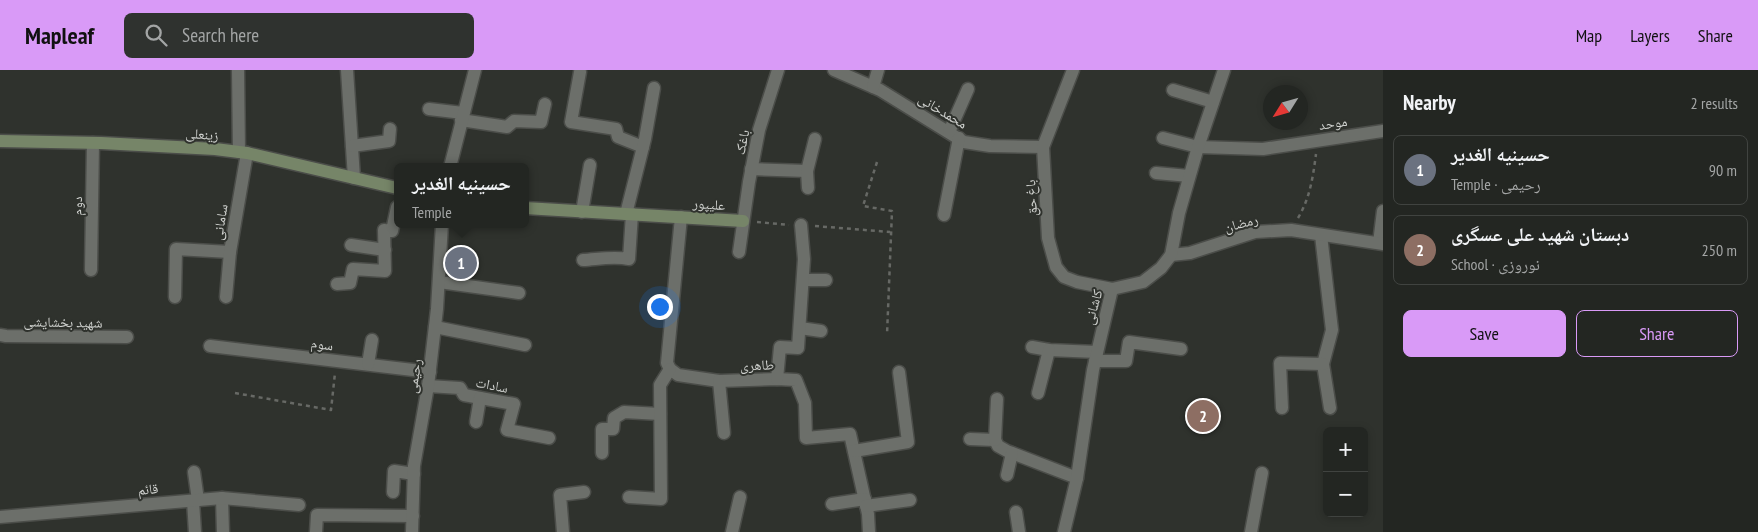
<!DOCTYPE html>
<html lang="en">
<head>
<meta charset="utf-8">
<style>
	body { margin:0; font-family:"PT Sans Narrow","Noto Naskh Arabic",sans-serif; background:#2f322f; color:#f1f3f6 }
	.controls { position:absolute; right:15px; bottom:15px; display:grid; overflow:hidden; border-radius:8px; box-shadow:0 2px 8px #0003 }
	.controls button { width:45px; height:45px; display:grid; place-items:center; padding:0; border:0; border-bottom:1px solid #404340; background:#232622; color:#f1f3f6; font:25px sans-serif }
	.compass { position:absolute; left:1263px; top:15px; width:45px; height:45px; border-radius:50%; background:#232622; box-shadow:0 2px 8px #0003; rotate:233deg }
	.you { position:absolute; left:659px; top:236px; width:18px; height:18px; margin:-12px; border:4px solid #fff; border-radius:50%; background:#1a73e8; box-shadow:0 0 0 8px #1a73e833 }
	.badge { display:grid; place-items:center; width:32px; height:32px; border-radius:50%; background:#d99af7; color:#fff; font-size:16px; font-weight:700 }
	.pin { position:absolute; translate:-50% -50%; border:2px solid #fff; box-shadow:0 1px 5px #0006 }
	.popup { position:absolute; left:394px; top:93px; width:135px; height:65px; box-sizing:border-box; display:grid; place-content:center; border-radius:8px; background:#232622; filter:drop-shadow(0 1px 4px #0005); font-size:16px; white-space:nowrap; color:#a3a5a5 }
	.popup b { font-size:19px; color:#f1f3f6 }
	.popup::after { content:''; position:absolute; left:50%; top:100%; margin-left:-10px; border:10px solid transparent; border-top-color:#232622 }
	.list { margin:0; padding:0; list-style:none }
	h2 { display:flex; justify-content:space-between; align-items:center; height:65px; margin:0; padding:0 20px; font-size:21px }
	h2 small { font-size:16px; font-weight:400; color:#a3a5a5 }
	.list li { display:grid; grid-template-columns:32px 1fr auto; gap:15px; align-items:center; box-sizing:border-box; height:70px; margin:0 10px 10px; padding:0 10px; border:1px solid #404340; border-radius:8px }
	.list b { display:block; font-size:19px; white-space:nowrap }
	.list p { margin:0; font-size:16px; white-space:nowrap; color:#a3a5a5 }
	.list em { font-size:16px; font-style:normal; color:#a3a5a5 }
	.actions { display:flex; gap:10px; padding:15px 20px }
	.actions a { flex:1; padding:11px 0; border:1px solid #d99af7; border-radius:8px; text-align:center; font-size:18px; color:#d99af7 }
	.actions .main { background:#d99af7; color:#111 }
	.icon { flex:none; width:28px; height:28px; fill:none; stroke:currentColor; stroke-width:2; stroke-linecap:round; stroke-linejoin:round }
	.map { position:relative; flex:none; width:1383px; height:462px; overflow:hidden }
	header { display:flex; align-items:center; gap:30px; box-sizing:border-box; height:70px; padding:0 25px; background:#d99af7; color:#111 }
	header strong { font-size:24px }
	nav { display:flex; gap:28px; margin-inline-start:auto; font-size:18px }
	.search { width:350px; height:45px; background:#2f322f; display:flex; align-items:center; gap:12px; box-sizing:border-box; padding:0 18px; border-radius:8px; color:#a3a5a5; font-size:19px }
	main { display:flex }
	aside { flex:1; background:#232622 }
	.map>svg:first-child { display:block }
</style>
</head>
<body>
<header>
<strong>Mapleaf</strong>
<div class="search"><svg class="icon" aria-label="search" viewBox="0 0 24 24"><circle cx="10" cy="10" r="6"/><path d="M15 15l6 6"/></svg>Search here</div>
<nav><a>Map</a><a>Layers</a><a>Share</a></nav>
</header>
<main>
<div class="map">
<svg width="1383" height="462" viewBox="0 0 1383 462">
	<rect width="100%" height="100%" fill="#2f322d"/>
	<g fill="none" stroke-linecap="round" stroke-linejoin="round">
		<g stroke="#4b4d49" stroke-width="15">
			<g id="street">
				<path d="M238,0L239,82"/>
				<path d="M347,0L354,108"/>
				<path d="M834,0L880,20L964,72L990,76L1043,77"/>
				<path d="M1073,0L1043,77L1048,168L1056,197L1064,207L1077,212L1112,219"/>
				<path d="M580,2L571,52L616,59L618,67L643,77"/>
				<path d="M873,17L878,0"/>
				<path d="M1173,20L1213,32"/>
				<path d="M429,39L463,43"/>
				<path d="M461,50L507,57L514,51L541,52L545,34"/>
				<path d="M949,62L968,19"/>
				<path d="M1163,68L1198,77L1263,79L1383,61"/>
				<path d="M352,76L389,71L390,59"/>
				<path d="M450,97L475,0"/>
				<path d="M751,99L807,101"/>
				<path d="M1156,103L1189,106"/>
				<path d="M808,118L807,101L815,69"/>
				<path d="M582,142L590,95"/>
				<path d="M626,144L645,69L654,18"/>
				<path d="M944,145L959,68"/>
				<path d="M681,147L667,293L670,299L678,305L719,311L777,309L796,310L805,333L806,368L850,364L868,444L869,462"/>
				<path d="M1321,165L1332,260L1323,294L1330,338"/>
				<path d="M1379,173L1383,141"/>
				<path d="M351,175L385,180"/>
				<path d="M739,182L749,112L759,60L778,0"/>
				<path d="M1171,185L1190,183L1255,162L1291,160L1383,174"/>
				<path d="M583,190C599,189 613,186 629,189L632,144"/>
				<path d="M91,200L93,73"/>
				<path d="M803,210H826"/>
				<path d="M439,212L519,223"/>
				<path d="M337,214L350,213L353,199L385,201L384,160L392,161L397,137"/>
				<path d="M175,227L176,179L230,182"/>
				<path d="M226,227L230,182L247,83"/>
				<path d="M435,257L525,275"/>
				<path d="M800,258L821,261"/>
				<path d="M0,265L6,266L127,267"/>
				<path d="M210,276L430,302"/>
				<path d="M1032,277L1049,280L1097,282"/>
				<path d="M1095,291H1126L1129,272L1181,279"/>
				<path d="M368,294L372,270"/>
				<path d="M777,309L780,277L798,278L804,189L801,155"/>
				<path d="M719,311L724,363"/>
				<path d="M428,316L460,318L464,325L514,334L507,360L549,368"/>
				<path d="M1038,323L1049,280"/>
				<path d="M1282,338L1280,293L1323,294"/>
				<path d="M476,352L480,328"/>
				<path d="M970,369L995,370"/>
				<path d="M995,370L998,376L1007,381L1077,408"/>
				<path d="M995,370L997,329"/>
				<path d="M854,381L908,372L899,302"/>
				<path d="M602,383V359H613L614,348L624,342L660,344"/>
				<path d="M194,402L198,430"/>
				<path d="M1007,405L1012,383"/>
				<path d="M393,422L394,401L414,404"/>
				<path d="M629,427L661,429L660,315L670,299"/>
				<path d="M222,428L223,462"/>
				<path d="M193,431L195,462"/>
				<path d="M832,434L865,429"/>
				<path d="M866,436L910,430"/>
				<path d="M1016,442L1019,462"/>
				<path d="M0,447L222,428L299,435"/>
				<path d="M316,462L317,445L413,446"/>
				<path d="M412,462L414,396L428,316L437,239L442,154"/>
				<path d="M563,462L560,425L584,422"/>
				<path d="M732,462L740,427"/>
				<path d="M1064,462L1077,408L1093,300L1112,219L1143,212L1161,198L1171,185L1179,143L1198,77L1224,0"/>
				<path d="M1251,462L1262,403"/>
			</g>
		</g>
		<g stroke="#4b4d49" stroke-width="15">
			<g id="secondary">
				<path d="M0,71L101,73L215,79L247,83L397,118"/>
				<path d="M525,138L743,151"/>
			</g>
		</g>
		<g stroke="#676965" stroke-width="2.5" stroke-dasharray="4 4" stroke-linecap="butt">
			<path d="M877,92L863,136L892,141L887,265"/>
			<path d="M1298,148C1310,128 1313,107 1316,84"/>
			<path d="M757,152L789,155"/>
			<path d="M815,156L890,162"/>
			<path d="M235,323L331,340L335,303"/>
		</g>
		<use href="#street" stroke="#6c6f6a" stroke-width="12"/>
		<use href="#secondary" stroke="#768568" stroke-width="12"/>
	</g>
	<g text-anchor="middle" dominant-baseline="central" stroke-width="4" stroke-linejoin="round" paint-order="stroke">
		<g font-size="14" fill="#d0d2cf" stroke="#2f322d">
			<text transform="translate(943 41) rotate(31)">محمدخانی</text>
			<text transform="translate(1333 53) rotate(-8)">موحد</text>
			<text transform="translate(202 64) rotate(4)">زینعلی</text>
			<text transform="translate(742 72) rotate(-78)">باغک</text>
			<text transform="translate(1031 128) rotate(-93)">باغ حق</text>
			<text transform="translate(709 134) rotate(4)">علیپور</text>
			<text transform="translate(77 136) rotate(-89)">دوم</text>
			<text transform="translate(220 152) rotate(-81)">سامانی</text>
			<text transform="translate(1241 153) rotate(-15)">رمضان</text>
			<text transform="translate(1093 237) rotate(-74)">کاشانی</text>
			<text transform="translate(63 252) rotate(1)">شهید بخشایشی</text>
			<text transform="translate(322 274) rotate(7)">سوم</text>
			<text transform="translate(757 295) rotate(-2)">طاهری</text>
			<text transform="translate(414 306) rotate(-82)">رحیمی</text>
			<text transform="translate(492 315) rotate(11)">سادات</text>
			<text transform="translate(148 419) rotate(-5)">قائم</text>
		</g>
	</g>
</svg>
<div class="controls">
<button>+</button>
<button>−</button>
</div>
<svg class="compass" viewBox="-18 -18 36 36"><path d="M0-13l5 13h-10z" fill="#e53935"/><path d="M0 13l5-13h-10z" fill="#a3a5a5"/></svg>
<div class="you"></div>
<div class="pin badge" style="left:461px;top:193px;background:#6b7280">1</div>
<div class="popup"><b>حسینیه الغدیر</b>Temple</div>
<div class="pin badge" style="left:1203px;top:346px;background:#8d6e63">2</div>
</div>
<aside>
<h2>Nearby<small>2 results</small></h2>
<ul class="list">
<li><span class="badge" style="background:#6b7280">1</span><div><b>حسینیه الغدیر</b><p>Temple · رحیمی</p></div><em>90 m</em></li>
<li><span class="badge" style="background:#8d6e63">2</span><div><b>دبستان شهید علی عسگری</b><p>School · نوروزی</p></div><em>250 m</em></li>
</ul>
<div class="actions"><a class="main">Save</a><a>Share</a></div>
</aside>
</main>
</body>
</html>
